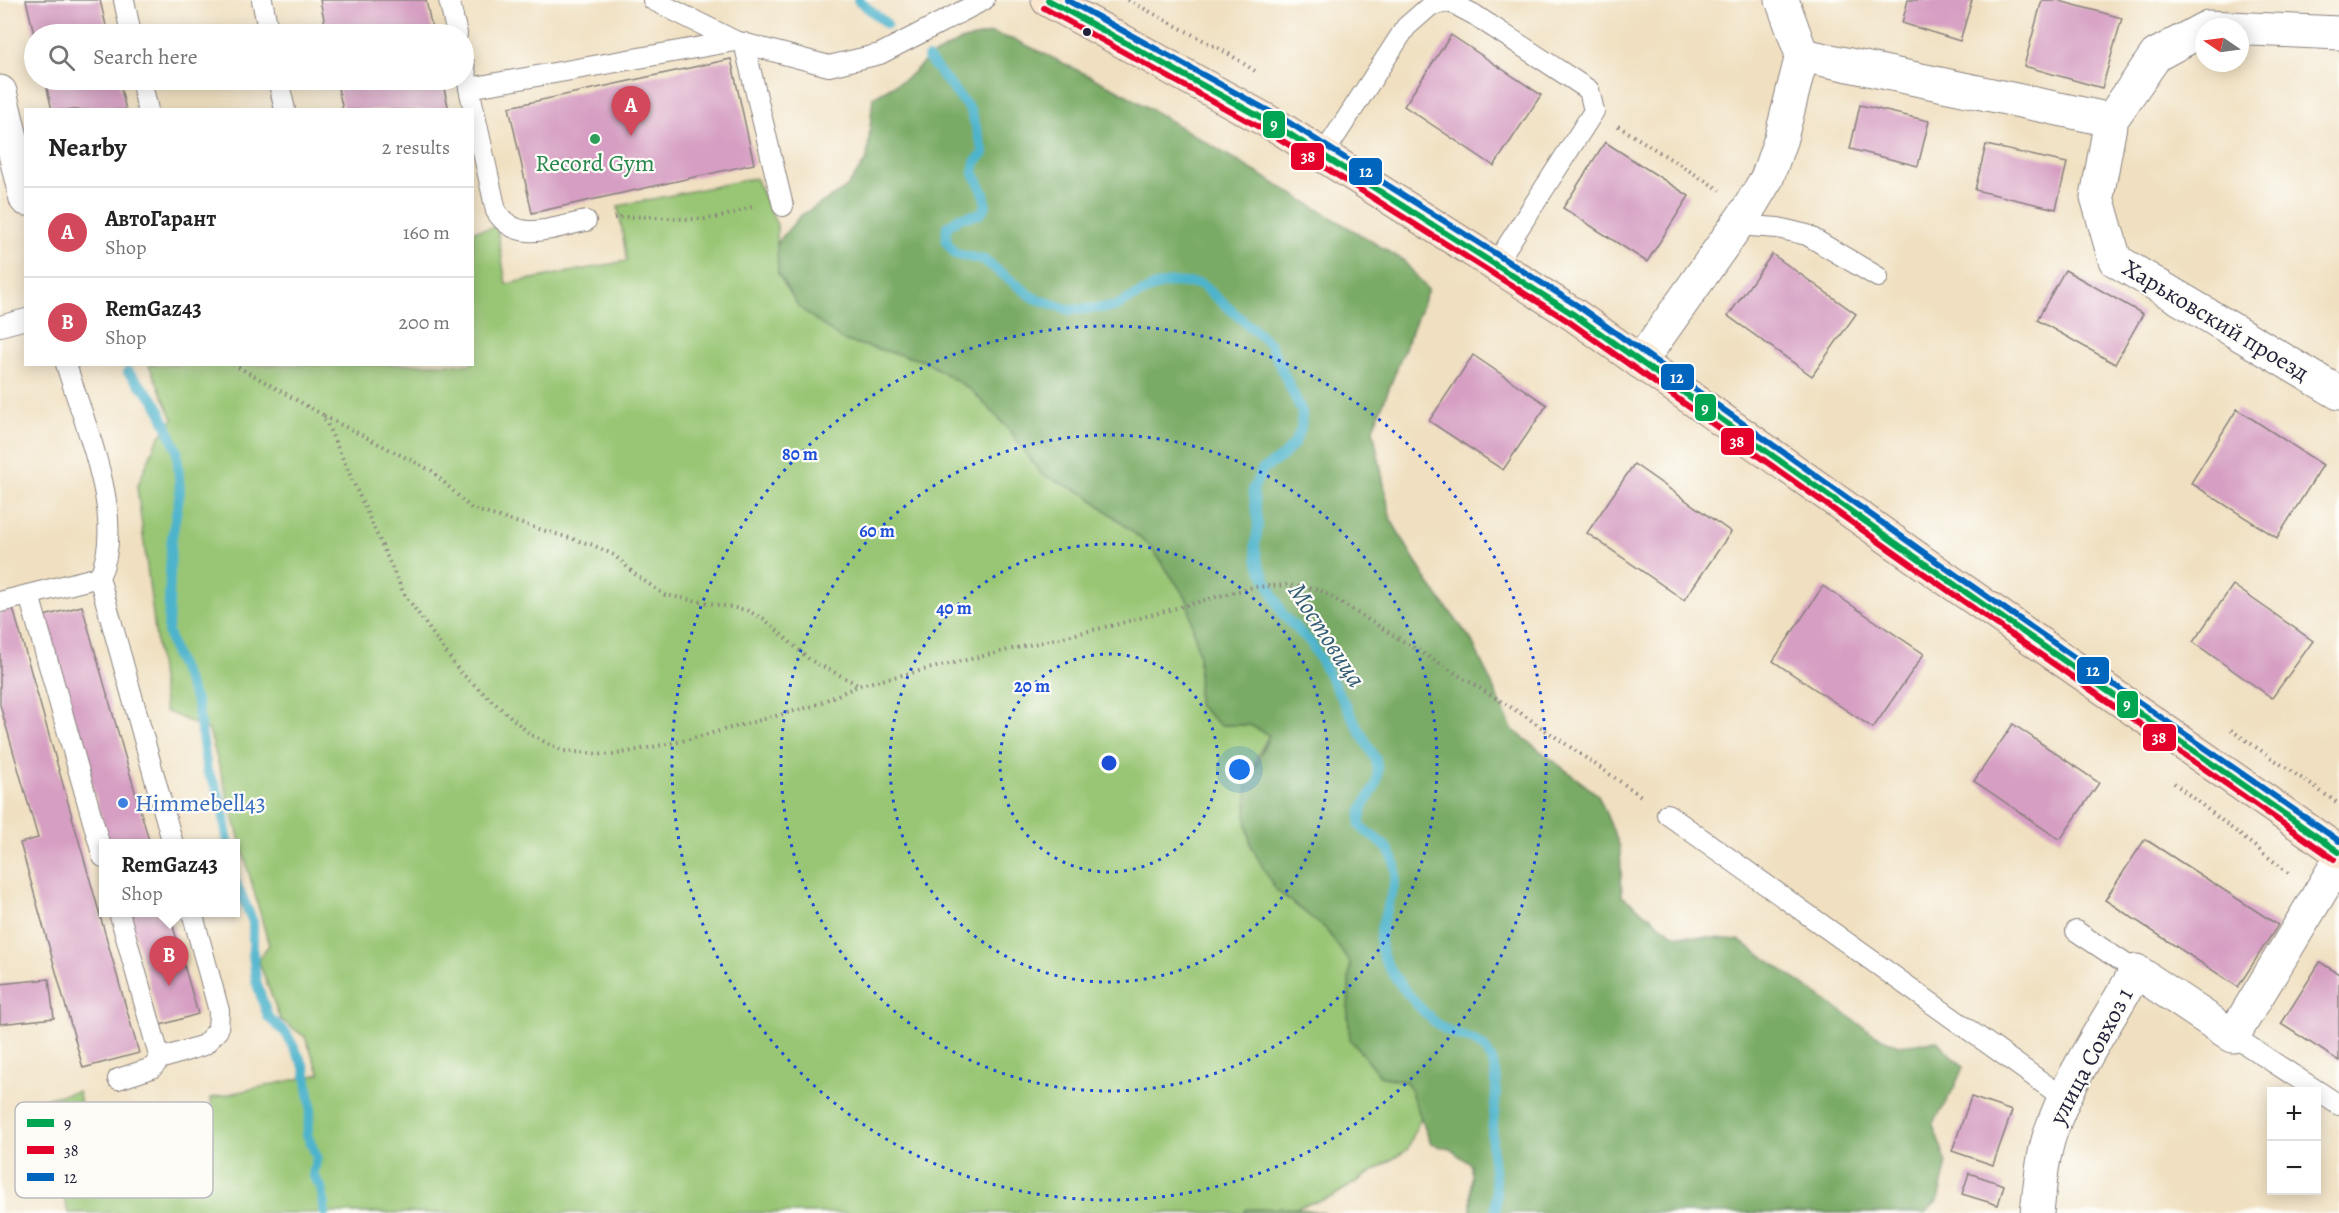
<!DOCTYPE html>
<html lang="en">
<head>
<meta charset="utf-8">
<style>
	body { margin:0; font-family:Alegreya,serif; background:#f6f6f6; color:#222 }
	.controls { position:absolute; right:18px; bottom:18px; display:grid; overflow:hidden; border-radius:0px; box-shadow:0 3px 15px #0003 }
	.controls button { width:54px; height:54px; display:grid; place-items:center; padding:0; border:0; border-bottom:2px solid #e0e0e0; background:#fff; color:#222; font:30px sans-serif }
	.compass { position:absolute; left:2195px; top:18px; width:54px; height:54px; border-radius:50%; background:#fff; box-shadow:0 3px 15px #0003; rotate:283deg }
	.you { position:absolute; left:1240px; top:770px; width:21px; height:21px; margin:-15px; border:4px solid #fff; border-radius:50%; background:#1a73e8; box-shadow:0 0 0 9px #1a73e833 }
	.badge { display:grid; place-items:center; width:39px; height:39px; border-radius:50%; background:#d1495b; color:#fff; font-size:20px; font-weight:700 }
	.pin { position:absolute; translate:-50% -50px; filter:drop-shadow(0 2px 3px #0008) }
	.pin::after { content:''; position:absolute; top:32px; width:21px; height:18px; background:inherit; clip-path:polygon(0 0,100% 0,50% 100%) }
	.popup { position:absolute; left:99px; top:839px; width:141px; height:78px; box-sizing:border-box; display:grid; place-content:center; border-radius:0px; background:#fff; filter:drop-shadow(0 2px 4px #0005); font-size:20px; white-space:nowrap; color:#767676 }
	.popup b { font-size:22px; color:#222 }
	.popup::after { content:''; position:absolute; left:50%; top:100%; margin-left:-12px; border:12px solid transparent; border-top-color:#fff }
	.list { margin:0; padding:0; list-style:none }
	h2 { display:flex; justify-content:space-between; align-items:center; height:78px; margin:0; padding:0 24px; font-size:26px }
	h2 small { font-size:20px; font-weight:400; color:#767676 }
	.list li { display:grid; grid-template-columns:39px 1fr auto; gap:18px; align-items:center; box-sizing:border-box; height:90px; padding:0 24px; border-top:2px solid #e0e0e0 }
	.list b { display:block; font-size:22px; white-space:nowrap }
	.list p { margin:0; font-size:20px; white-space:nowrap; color:#767676 }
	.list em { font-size:20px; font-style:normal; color:#767676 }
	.icon { flex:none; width:33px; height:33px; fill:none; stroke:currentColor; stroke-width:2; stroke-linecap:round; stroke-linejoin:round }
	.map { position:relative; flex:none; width:2339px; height:1213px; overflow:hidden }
	.search { position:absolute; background:#fff; box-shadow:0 3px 15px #0003; left:24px; top:24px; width:450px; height:66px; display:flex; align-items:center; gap:15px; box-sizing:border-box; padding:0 21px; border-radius:33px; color:#767676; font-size:22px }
	.panel { position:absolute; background:#fff; box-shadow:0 3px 15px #0003; left:24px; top:108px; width:450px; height:258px; border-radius:0px }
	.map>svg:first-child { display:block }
</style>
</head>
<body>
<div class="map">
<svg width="2339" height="1213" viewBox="0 0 2339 1213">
	<rect width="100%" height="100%" fill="#fdfcf7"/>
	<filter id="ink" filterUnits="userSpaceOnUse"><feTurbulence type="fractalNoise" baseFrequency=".0167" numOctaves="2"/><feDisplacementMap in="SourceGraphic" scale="12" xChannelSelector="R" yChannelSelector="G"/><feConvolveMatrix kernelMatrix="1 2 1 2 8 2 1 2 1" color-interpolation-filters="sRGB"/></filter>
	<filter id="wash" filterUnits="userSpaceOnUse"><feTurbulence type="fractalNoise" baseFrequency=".008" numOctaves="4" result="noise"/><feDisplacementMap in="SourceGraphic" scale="24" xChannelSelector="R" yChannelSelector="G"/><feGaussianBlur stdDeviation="1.35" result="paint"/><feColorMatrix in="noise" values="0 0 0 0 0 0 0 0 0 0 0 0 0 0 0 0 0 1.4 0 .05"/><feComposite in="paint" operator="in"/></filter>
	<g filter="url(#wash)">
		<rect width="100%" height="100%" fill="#f0e0c1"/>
		<path fill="#99c674" stroke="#5e7458" stroke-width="1.5" d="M755,178L777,225L778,274L842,340L925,361L972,390L1008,428L1041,474L1087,495L1151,547L1187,599L1199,656L1198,705L1220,725H1250L1269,735L1255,761L1275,889L1325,928L1350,963L1348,1013L1350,1039L1380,1076L1407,1082L1422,1115L1407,1150L1332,1197L1295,1208L1248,1209L1243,1213H68L46,1127L44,1099L78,1091L86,1124L133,1117L135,1130L212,1111L211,1098L320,1074L305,1037L280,1019L258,959L269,945L209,730L165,711L137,487L156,442L173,419L149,365L472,364L473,231L497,227L506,284L627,261L618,206Z"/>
		<g fill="#7aab66" stroke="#4e6650" stroke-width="1.5">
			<path d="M991,33L1018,41L1120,91L1403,260L1428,290L1373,429L1391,520L1429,584L1472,641L1512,729L1598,795L1620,847L1622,896L1675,935L1739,940L1874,1034L1898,1045L1937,1041L1963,1067L1954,1088L1933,1125L1947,1163L1938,1200L1926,1213H1473L1471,1211V1165L1450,1149L1431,1144L1407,1082L1380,1076L1350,1039L1348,1013L1350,963L1325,928L1275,889L1251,846L1246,819L1247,786L1269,735L1250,725H1220L1198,705L1199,656L1187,599L1151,547L1087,495L1041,474L1008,428L971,390L925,361L842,340L799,307L778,274L777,243L800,216L846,188L867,159L873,97L907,78L928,58L960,41Z"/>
			<path d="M1295,1208L1325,1213H1243L1247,1209Z"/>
		</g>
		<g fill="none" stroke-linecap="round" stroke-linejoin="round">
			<g stroke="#4db4cc" stroke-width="10">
				<path d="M858,0L887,24"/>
				<path d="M928,58L971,111L984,153L975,162L973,172L984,193L986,206L980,214L959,218L947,227L946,241L955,254L984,260L1034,298L1070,310L1114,307L1153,287L1171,282L1201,284L1270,344L1302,412L1301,429L1294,444L1283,456L1262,470L1253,489L1258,526L1255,546L1258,563L1283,615L1311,643L1376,760C1384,794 1359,795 1360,826C1368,834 1377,838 1385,846C1417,880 1366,920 1384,958C1394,980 1426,1018 1446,1030C1458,1037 1473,1037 1483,1047C1488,1051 1493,1062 1494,1067C1500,1092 1491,1119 1492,1145C1492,1166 1499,1192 1495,1213"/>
				<path d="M128,372L156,402L177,450L180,492L171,543L168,632L174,652L197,703L207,771L216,787L222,805L228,844"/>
				<path d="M235,881L253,922V954L256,981L268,1017L286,1033L305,1068L311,1107L307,1135L317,1157L313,1175L321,1187L325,1213"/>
			</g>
		</g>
		<g id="blocks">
			<g fill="#d69ec2">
				<path d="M26,0H100L108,34H34Z"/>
				<path d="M320,0H426L433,34H327Z"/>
				<path d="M1908,0H1972L1960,41L1902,23Z"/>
				<path d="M2042,0H2056L2122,18L2102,88L2024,66Z"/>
				<path d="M1451,35L1541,95L1494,166L1404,106Z"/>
				<path d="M731,59L754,164L532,213L509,107Z"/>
				<path d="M45,80H119L126,110H52Z"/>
				<path d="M336,80H442L449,110H343Z"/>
				<path d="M1860,105L1929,121L1918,166L1850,149Z"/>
				<path d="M1605,142L1689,196L1647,262L1563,208Z"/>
				<path d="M1986,145L2067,163L2056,209L1975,190Z"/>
				<path d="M1772,254L1856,314L1812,376L1728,316Z"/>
				<path d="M2065,270L2143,314L2115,364L2037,320Z"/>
				<path d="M1473,355L1547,405L1503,470L1429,421Z"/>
				<path d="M2237,409L2323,465L2277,538L2191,483Z"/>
				<path d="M1634,464L1731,532L1684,600L1587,533Z"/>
				<path d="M2233,585L2313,641L2272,698L2193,642Z"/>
				<path d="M1823,586L1924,654L1873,728L1773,661Z"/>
				<path d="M82,606L150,844H109L44,616Z"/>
				<path d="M13,608L139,1053L83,1068L20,843L38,838L0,705V612Z"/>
				<path d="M2013,724L2099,783L2060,840L1974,781Z"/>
				<path d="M2145,839L2278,925L2238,987L2105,900Z"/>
				<path d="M129,912H169L198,1014L161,1025Z"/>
				<path d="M2320,962L2339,974V1061L2281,1024Z"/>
				<path d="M49,979L54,1018L0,1024V984Z"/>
				<path d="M1971,1097L2012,1111L1993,1165L1952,1151Z"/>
				<path d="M1969,1173L2004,1185L1998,1205L1962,1194Z"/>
			</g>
		</g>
	</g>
	<g filter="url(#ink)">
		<use href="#blocks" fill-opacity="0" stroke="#89817e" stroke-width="1.5"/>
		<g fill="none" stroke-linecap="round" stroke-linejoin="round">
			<g stroke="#89817e" stroke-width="22">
				<g id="service">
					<path d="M124,0L131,34"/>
					<path d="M262,0L269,34"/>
					<path d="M449,0L457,34"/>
					<path d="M653,0L735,41L829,66L880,54L984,0"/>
					<path d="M744,43L783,206"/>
					<path d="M464,64L469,88"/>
					<path d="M141,80L148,110"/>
					<path d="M278,80L285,110"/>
					<path d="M1323,155L1406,27L1431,5L1450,2L1473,14L1589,90L1594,111L1495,265"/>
					<path d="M586,221C553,227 517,245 496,211L469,88L735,41"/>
					<path d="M1736,225L1778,228L1807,235L1878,277"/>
					<path d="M0,326L26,319"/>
					<path d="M66,364C83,422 128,520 99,577L173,844"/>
					<path d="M29,595L103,857"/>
					<path d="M0,602L99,577"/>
					<path d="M1667,814L2064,1098"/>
					<path d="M119,912L160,1059"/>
					<path d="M2076,931L2136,971"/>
					<path d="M2233,1036L2339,1105"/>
					<path d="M118,1079L152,1068L160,1059L204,1045L218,1030L219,1011L192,912"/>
				</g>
			</g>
			<g stroke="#89817e" stroke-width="35">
				<g id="minor">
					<path d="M2208,27L2339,33"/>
					<path d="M2204,29L2156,55L2111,120L2097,197L2115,260L2339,393"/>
					<path d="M1802,55L2111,120"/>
					<path d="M0,92L26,199"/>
					<path d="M1640,362L1749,208L1767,178L1781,138L1802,55L1782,0"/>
					<path d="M2037,1213C2040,1186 2042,1157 2051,1131C2070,1075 2107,1023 2136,971L2233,1036L2339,861"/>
				</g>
			</g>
			<g stroke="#89817e" stroke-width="35">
				<path id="secondary" d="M1048,0L1280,128L1573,314L1928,566L2339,852"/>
			</g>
			<g stroke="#89817e" stroke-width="4" stroke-dasharray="1.5 4.5" stroke-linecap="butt">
				<path d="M1128,0L1229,54L1255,71"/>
				<path d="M1618,126L1720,190"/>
				<path d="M614,218C644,214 674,220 704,219C721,218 738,212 754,206"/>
				<path d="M233,364L323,415L403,592L460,672L531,735L563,751L612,755L682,741L813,706L860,685L1118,624L1253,587L1289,585L1320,590L1525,716L1644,798"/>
				<path d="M324,416L432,471L472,509L593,545L614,555L637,576L665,595L746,610L764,619L810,660L859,685"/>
				<path d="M2231,730L2339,804"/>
				<path d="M2174,783L2291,875"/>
			</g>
			<use href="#service" stroke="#fff" stroke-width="20"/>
			<use href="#minor" stroke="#fff" stroke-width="33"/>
			<use href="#secondary" stroke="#fbe5cf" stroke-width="33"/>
			<g stroke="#fdfcf7" stroke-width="10">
				<path id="bus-1" d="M1048,0L1280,128L1573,314L1928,566L2339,852"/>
			</g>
			<g stroke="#fdfcf7" stroke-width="10">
				<path id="bus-2" d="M1044,8L1275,136L1568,321L1923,573L2334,859"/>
			</g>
			<g stroke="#fdfcf7" stroke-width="10">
				<path id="bus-3" d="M1067,0L1285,120L1578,306L1933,559L2339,841"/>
			</g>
			<use href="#bus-1" stroke="#00a651" stroke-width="6"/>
			<use href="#bus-2" stroke="#e4002b" stroke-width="6"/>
			<use href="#bus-3" stroke="#0065bd" stroke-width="6"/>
		</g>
	</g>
	<g fill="none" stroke="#1d4ed8" stroke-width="3" stroke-dasharray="3 6">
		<circle cx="1109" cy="763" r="109"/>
		<circle cx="1109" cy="763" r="219"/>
		<circle cx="1109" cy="763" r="328"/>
		<circle cx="1109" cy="763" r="437"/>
	</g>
	<circle fill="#22223b" stroke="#fdfcf7" stroke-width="2" cx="1087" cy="32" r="5"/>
	<circle fill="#2e9e5b" stroke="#fdfcf7" stroke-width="2" cx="595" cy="139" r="6"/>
	<circle fill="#3f7fe0" stroke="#fdfcf7" stroke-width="2" cx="123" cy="803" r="6"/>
	<g text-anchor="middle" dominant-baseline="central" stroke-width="4.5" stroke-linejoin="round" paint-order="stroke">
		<g font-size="24" fill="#27864d" stroke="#fdfcf7">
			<text x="595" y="163">Record Gym</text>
		</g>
		<g font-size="24" fill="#22223b" stroke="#fdfcf7">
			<text transform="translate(2216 320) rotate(31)">Харьковский проезд</text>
			<text transform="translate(2091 1056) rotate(-62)">улица Совхоз 1</text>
		</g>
		<g font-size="24" fill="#366cbe" stroke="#fdfcf7" text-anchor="start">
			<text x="135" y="803">Himmebell43</text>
		</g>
		<g font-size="26" font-style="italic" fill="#335c75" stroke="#fdfcf7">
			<text transform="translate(1327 635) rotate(57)">Мостовица</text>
		</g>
	</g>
	<rect x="15" y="1102" width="198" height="96" rx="9" fill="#fdfcf7" stroke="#bbbbbf" stroke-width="1.5"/>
	<rect x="27" y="1119" width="27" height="8" fill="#00a651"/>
	<rect x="27" y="1146" width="27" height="8" fill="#e4002b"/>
	<rect x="27" y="1173" width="27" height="8" fill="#0065bd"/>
	<g font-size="16" fill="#22223b">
		<text x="64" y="1129">9</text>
		<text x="64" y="1156">38</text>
		<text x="64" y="1183">12</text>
	</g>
	<circle cx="1109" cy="763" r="9" fill="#1d4ed8" stroke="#fdfcf7" stroke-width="3"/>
	<g font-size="18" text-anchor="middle" font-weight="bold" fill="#1d4ed8" stroke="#fdfcf7" stroke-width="4.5" stroke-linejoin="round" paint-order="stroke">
		<text x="800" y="460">80 m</text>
		<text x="877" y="537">60 m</text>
		<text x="954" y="614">40 m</text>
		<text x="1032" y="692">20 m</text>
	</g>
	<g stroke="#fdfcf7" stroke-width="2">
		<rect x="1262" y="110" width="24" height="29" rx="6" fill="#00a651"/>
		<rect x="1290" y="142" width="35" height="29" rx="6" fill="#e4002b"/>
		<rect x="1348" y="157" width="35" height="29" rx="6" fill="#0065bd"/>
		<rect x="1660" y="363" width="35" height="28" rx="6" fill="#0065bd"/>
		<rect x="1694" y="393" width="23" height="29" rx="6" fill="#00a651"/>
		<rect x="1720" y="427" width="35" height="29" rx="6" fill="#e4002b"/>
		<rect x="2076" y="656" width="34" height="29" rx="6" fill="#0065bd"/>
		<rect x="2116" y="690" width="23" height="29" rx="6" fill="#00a651"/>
		<rect x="2142" y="723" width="35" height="29" rx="6" fill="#e4002b"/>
	</g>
	<g font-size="16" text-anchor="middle" font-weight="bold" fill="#fff">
		<text x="1274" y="130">9</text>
		<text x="1308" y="162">38</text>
		<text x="1366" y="177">12</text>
		<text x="1677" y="383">12</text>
		<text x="1705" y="414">9</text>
		<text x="1737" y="447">38</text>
		<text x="2093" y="676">12</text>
		<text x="2127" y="710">9</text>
		<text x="2159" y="743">38</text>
	</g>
</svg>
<div class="controls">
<button>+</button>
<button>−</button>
</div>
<svg class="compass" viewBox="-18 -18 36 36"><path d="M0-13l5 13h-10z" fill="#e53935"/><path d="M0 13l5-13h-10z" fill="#767676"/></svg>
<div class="you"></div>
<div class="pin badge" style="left:631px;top:136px">A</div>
<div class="pin badge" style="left:169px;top:986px">B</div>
<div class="popup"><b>RemGaz43</b>Shop</div>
<div class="search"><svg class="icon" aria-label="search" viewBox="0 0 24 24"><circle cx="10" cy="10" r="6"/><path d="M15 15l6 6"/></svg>Search here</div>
<section class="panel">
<h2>Nearby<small>2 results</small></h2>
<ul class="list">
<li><span class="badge">A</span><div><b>АвтоГарант</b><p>Shop</p></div><em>160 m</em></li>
<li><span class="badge">B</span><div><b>RemGaz43</b><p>Shop</p></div><em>200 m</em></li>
</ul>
</section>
</div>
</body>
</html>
